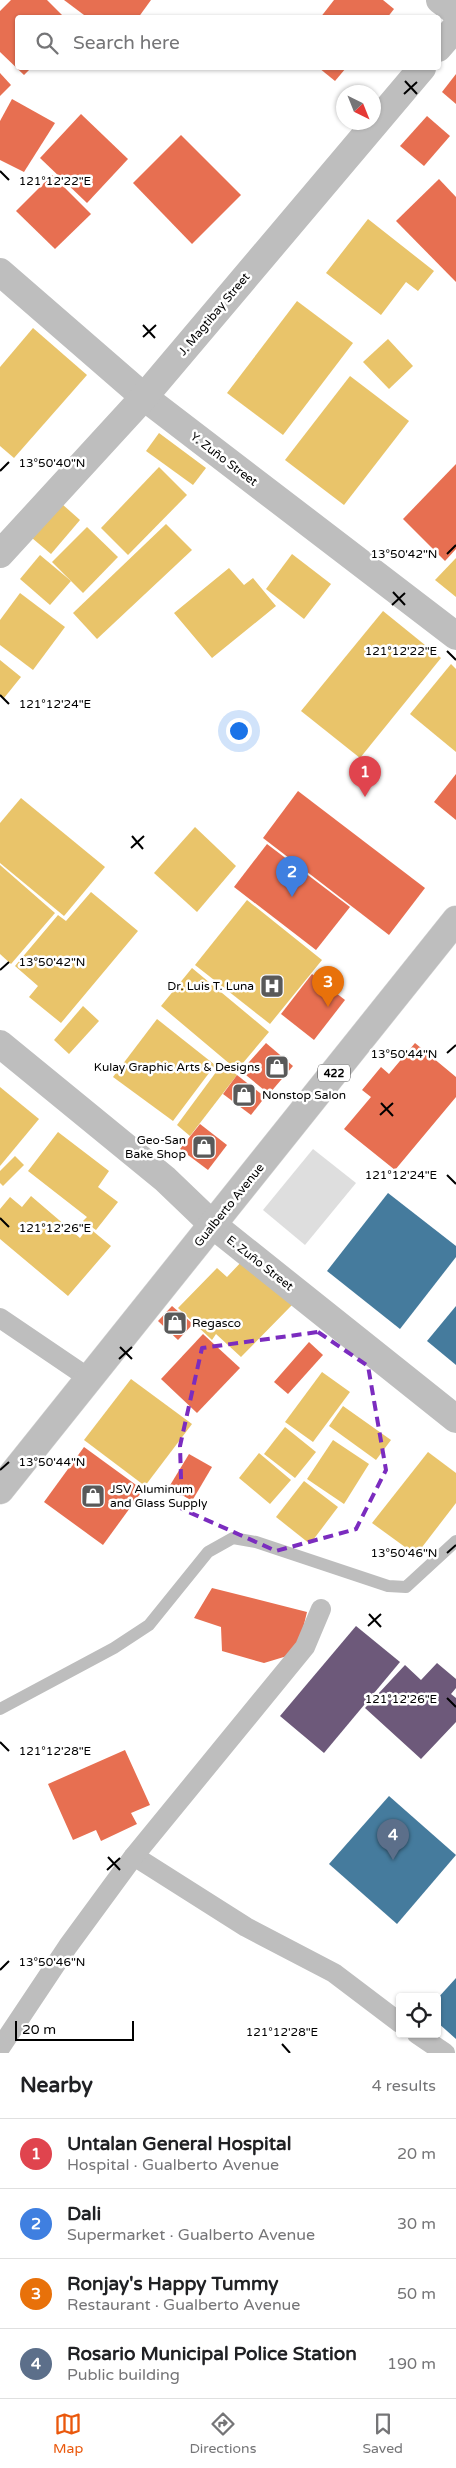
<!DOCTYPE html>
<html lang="en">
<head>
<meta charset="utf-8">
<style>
	body { margin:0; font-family:"Varela Round",sans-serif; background:#f6f6f6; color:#202124 }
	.controls { position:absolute; right:15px; bottom:15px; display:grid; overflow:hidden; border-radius:5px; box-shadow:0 1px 4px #0004 }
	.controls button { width:45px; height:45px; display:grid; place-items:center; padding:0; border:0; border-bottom:1px solid #e0e0e0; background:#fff; color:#202124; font:25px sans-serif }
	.compass { position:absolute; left:336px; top:85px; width:45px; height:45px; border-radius:50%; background:#fff; box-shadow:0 1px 4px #0004; rotate:137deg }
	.scale { position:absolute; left:15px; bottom:12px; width:119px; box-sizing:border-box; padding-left:5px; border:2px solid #000; border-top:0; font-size:14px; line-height:18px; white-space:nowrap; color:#000; -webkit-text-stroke:4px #fff; paint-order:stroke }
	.you { position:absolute; left:238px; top:730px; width:18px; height:18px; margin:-12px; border:4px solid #fff; border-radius:50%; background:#1a73e8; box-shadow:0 0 0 8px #1a73e833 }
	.badge { display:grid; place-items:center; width:32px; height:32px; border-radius:50%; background:#ea580c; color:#fff; font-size:16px; font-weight:700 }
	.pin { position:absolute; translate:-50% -41px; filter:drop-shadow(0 1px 2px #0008) }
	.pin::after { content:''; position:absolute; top:26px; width:18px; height:15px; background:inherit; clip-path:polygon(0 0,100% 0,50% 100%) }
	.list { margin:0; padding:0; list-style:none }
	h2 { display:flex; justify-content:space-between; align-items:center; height:65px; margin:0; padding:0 20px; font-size:21px }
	h2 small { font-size:16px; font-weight:400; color:#757577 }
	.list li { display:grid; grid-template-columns:32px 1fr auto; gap:15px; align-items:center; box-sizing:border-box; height:70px; padding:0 20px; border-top:1px solid #e0e0e0 }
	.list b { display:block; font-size:19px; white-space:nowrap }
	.list p { margin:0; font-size:16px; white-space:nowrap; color:#757577 }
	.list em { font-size:16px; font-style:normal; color:#757577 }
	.icon { flex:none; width:28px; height:28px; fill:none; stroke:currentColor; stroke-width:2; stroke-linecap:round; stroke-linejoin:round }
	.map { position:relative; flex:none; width:456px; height:2053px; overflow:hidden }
	.search { position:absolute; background:#fff; box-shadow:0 1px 4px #0004; left:15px; right:15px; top:15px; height:55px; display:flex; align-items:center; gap:12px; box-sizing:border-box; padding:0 18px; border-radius:5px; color:#757577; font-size:19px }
	.sheet { height:345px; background:#fff }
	nav { display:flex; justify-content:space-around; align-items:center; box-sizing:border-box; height:70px; border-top:1px solid #e0e0e0; background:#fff; font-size:14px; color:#757577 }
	nav a { display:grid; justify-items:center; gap:2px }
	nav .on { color:#ea580c }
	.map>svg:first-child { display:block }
</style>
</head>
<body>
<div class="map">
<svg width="456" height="2053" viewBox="0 0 456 2053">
	<rect width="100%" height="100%" fill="#fff"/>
	<g fill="#e9c46a">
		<path d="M368,219L434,271L418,291L406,282L381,315L326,273Z"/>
		<path d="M297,301L353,343L283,435L227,393Z"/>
		<path d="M33,328L87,375L14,458L0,446V367Z"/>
		<path d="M388,339L413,366L389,389L363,362Z"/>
		<path d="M350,376L409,421L344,505L285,460Z"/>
		<path d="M159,433L206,468L193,485L146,451Z"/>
		<path d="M159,467L187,495L128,555L101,528Z"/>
		<path d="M62,504L80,520L51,554L32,538Z"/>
		<path d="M166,524L192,550L97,639L73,613Z"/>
		<path d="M87,527L118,557L83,593L52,562Z"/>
		<path d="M292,554L331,584L304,619L266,589Z"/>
		<path d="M40,555L71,581L50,605L20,579Z"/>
		<path d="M456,558V597L435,580Z"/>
		<path d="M229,568L244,585L253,578L276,606L212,658L174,613Z"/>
		<path d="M20,593L65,627L33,670L0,645V620Z"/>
		<path d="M383,611L441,658L360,758L301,711Z"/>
		<path d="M0,660L21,677L4,698L0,695Z"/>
		<path d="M451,664L456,669V752L410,714Z"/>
		<path d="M21,798L105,867L64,916L0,863V823Z"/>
		<path d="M195,827L236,866L197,912L154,873Z"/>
		<path d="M0,865L55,913L11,964L0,954Z"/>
		<path d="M91,892L138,931L61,1023L29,997L38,986L15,966L58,915L66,921Z"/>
		<path d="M247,900L322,960L270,1024L195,965Z"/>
		<path d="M192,968L269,1032L237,1070L161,1006Z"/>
		<path d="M83,1006L99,1021L69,1054L54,1040Z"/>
		<path d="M157,1019L215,1065L173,1121L113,1077Z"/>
		<path d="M222,1064L237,1075L190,1136L177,1125Z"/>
		<path d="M0,1087L39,1119L0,1166Z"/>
		<path d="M58,1132L109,1171L98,1187L118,1202L96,1230L83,1221L87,1217L28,1171Z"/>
		<path d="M15,1156L24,1165L3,1186L0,1183V1171Z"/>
		<path d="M31,1196L80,1238L88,1227L111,1246L68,1296L0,1239V1209L10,1197L22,1207Z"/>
		<path d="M244,1259L292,1305L241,1357L216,1334L212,1340L178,1308L217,1268L227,1277Z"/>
		<path d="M322,1372L350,1392L313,1442L285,1422Z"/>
		<path d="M131,1379L192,1424L145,1486L84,1440Z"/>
		<path d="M343,1406L391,1440L376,1460L329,1426Z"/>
		<path d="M285,1427L316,1452L295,1478L264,1454Z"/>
		<path d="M333,1440L369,1464L344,1504L307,1479Z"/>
		<path d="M428,1452L456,1473V1503L416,1555L372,1523Z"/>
		<path d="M259,1453L291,1480L270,1504L239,1478Z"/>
		<path d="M304,1481L338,1507L310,1544L276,1517Z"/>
	</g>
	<g fill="#e76f51">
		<path d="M11,0H47L65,18H18V68H31L24,75L0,52V11Z"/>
		<path d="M64,0H151L138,18H88Z"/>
		<path d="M334,0H383L394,9L387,18H320Z"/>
		<path d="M319,68H346L335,81Z"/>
		<path d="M0,73L11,85L0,96Z"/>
		<path d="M456,74V104L442,92Z"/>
		<path d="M12,99L55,123L24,172L0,160V121Z"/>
		<path d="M81,114L128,159L87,203L40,158Z"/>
		<path d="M427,116L450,136L424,166L400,146Z"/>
		<path d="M181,135L241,195L192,244L133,183Z"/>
		<path d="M52,175L91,214L55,249L16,211Z"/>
		<path d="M439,179L456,197V282L396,221Z"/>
		<path d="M456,464V549L445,561L403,519Z"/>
		<path d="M456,774V820L434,802Z"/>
		<path d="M298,791L425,888L389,935L263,838Z"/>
		<path d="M267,844L350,907L316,950L234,887Z"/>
		<path d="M312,974L345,1000L314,1040L281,1014Z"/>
		<path d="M266,1043L293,1066L269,1094L241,1071Z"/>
		<path d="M415,1043L456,1077V1097L395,1170L344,1129L371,1097L362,1090L381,1067L389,1074Z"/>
		<path d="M237,1075L265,1097L251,1115L223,1094Z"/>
		<path d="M200,1124L227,1145L208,1170L180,1149Z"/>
		<path d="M172,1306L193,1324L178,1340L158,1321Z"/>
		<path d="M203,1334L240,1368L197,1413L161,1379Z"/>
		<path d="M309,1342L323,1355L288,1394L274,1382Z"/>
		<path d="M84,1447L143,1490L103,1545L44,1502Z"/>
		<path d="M189,1454L212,1467L192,1501L169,1487Z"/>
		<path d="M212,1588L307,1612L297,1653L264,1663L222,1651L221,1627L194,1618Z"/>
		<path d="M125,1750L150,1805L131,1813L137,1824L101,1841L96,1830L73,1840L48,1784Z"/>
	</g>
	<g fill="#6d597a">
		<path d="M356,1626L400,1662L324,1753L280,1716Z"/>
		<path d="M437,1663L456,1679V1688L451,1694L456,1698V1722L421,1759L365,1708L405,1665L421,1680Z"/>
	</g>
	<g fill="#457b9d">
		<path d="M388,1193L456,1246V1257L400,1329L327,1271Z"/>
		<path d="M456,1306V1365L427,1341Z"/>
		<path d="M389,1796L456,1855L397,1924L329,1864Z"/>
		<path d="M456,1978V2039L437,2022V1999Z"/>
	</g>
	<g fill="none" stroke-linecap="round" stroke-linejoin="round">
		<path stroke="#bdbdbd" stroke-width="12" d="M0,1709L114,1648L149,1625L208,1552L233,1538L256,1542L388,1586L406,1587L456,1541"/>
	</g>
	<path fill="#dedede" d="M313,1149L356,1183L305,1245L263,1210Z"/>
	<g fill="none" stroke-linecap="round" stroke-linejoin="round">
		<g stroke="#dbdbdb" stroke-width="29">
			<path id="primary" d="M0,1490L456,920"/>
		</g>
		<g stroke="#bebebe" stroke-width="20">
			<path d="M0,1318L90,1379"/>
			<path d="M134,1856L246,1927L334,1973L400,2023"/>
			<path d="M417,2034L445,2053"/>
			<path d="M0,2048L68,1946L134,1856L305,1647L321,1609"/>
		</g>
		<g stroke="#bebebe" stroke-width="28">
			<path d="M440,0L456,12"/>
			<path d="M438,48L456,27"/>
			<path d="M0,272L144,397L456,636"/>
			<path d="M0,554L144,397L422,68"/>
			<path d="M0,1044L165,1179L213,1225L456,1419"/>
		</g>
		<use href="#primary" stroke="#bebebe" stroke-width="28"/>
	</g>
	<path fill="none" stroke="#7b2cbf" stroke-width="4" stroke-dasharray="10 6" stroke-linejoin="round" d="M318,1332L368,1366L386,1470L356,1529L276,1551L182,1509L180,1446L202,1348Z"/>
	<path fill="none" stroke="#000" stroke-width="2" d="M405,81L417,94M404,94L417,82M0,171L9,180M143,325L155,338M143,337L156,325M0,471L9,462M447,554L456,545M393,592L405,605M392,605L405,593M447,651L456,660M0,695L9,704M132,836L143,849M131,848L144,836M0,970L9,962M447,1053L456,1045M381,1103L393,1116M380,1115L393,1103M447,1175L456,1184M0,1218L9,1227M120,1347L132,1359M119,1359L132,1347M0,1470L9,1462M447,1553L456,1545M369,1614L381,1627M368,1626L381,1614M447,1698L456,1707M0,1742L9,1751M108,1857L120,1870M107,1870L120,1858M0,1970L9,1961M282,2044L290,2053"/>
	<defs>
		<g id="hospital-square" transform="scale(1.25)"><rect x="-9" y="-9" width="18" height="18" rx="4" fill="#595959" stroke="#fff"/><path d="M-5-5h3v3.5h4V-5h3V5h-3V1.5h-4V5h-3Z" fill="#fff"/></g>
		<g id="shop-square" transform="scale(1.25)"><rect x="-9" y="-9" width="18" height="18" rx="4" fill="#595959" stroke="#fff"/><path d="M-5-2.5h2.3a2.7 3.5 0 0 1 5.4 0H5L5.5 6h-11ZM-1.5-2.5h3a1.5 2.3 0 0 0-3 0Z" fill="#fff"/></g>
	</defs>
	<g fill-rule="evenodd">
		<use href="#hospital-square" x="272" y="986"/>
		<use href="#shop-square" x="277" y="1067"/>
		<use href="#shop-square" x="244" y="1095"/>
		<use href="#shop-square" x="204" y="1147"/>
		<use href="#shop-square" x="175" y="1323"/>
		<use href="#shop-square" x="93" y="1496"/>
	</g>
	<g text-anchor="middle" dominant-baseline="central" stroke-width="5" stroke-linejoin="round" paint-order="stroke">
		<rect fill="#fff" stroke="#4c4c4c" stroke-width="1" x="318" y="1064.5" width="32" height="17" rx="4"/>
		<g font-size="11" font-weight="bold" fill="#000">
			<text x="334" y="1073">422</text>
		</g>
		<g font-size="12" fill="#000" stroke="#fff">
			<text transform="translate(214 314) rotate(-50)">J. Magtibay Street</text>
			<text transform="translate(224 459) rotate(37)">Y. Zuño Street</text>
			<text transform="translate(229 1205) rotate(-51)">Gualberto Avenue</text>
			<text transform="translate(260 1263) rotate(38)">E. Zuño Street</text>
		</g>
		<g font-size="12" fill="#000" stroke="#fff" text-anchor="end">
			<text x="254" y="986">Dr. Luis T. Luna</text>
			<text x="260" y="1067">Kulay Graphic Arts &amp; Designs</text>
			<text x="262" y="1095" text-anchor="start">Nonstop Salon</text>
			<text x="186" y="1140">Geo-San<tspan x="186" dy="14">Bake Shop</tspan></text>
			<text x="192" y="1323" text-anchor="start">Regasco</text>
			<text x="110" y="1489" text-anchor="start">JSV Aluminum<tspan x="110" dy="14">and Glass Supply</tspan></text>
		</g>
	</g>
	<g font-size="12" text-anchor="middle" fill="#000" stroke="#fff" stroke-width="5" stroke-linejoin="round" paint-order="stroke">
		<text x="55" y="185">121°12'22"E</text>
		<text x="52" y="467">13°50'40"N</text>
		<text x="404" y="558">13°50'42"N</text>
		<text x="401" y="655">121°12'22"E</text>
		<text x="55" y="708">121°12'24"E</text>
		<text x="52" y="966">13°50'42"N</text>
		<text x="404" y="1058">13°50'44"N</text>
		<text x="401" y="1179">121°12'24"E</text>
		<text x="55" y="1232">121°12'26"E</text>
		<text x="52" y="1466">13°50'44"N</text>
		<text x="404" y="1557">13°50'46"N</text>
		<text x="401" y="1703">121°12'26"E</text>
		<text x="55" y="1755">121°12'28"E</text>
		<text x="52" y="1966">13°50'46"N</text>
		<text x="282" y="2036">121°12'28"E</text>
	</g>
</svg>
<div class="controls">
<button><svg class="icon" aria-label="locate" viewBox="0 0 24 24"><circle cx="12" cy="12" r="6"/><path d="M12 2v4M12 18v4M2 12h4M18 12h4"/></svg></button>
</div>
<svg class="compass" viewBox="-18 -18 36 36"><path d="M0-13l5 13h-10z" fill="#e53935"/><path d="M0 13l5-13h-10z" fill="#757577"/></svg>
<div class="scale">20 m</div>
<div class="you"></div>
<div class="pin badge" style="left:365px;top:797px;background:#e0444e">1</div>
<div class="pin badge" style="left:292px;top:897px;background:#3f7fe0">2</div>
<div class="pin badge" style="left:328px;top:1007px;background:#e8710a">3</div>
<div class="pin badge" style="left:393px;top:1860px;background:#5c6f8a">4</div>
<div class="search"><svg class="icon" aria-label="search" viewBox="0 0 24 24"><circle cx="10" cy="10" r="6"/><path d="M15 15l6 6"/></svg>Search here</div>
</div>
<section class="sheet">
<h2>Nearby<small>4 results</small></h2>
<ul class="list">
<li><span class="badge" style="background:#e0444e">1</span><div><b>Untalan General Hospital</b><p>Hospital · Gualberto Avenue</p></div><em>20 m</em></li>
<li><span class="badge" style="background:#3f7fe0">2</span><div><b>Dali</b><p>Supermarket · Gualberto Avenue</p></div><em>30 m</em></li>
<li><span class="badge" style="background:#e8710a">3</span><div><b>Ronjay's Happy Tummy</b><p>Restaurant · Gualberto Avenue</p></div><em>50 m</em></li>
<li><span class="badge" style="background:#5c6f8a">4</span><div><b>Rosario Municipal Police Station</b><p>Public building</p></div><em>190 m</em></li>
</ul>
</section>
<nav>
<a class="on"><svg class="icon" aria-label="map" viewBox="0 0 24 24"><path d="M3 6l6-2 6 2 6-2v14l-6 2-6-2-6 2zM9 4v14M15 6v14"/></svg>Map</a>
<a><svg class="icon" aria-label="directions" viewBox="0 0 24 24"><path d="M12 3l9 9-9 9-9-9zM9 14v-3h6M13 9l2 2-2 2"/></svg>Directions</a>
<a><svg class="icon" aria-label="saved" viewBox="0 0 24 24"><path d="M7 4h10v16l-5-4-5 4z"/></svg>Saved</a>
</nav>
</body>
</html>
